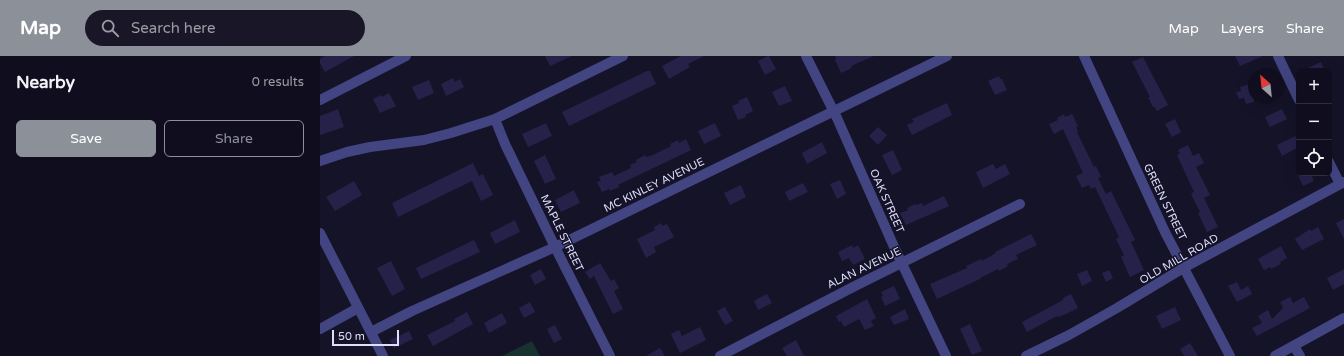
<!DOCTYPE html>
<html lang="en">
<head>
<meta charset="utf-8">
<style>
	body { margin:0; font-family:"Varela Round",sans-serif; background:#191727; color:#f1f3f6 }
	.controls { position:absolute; right:12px; top:12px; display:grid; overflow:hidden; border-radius:6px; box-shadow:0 4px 16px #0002 }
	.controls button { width:36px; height:36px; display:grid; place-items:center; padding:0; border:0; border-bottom:1px solid #302e3c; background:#100e1e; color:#f1f3f6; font:20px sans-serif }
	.compass { position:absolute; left:928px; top:12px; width:36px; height:36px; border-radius:50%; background:#100e1e; box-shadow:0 4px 16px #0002; rotate:333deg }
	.scale { position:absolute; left:12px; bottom:10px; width:67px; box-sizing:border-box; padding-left:4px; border:2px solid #dfdefc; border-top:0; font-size:11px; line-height:14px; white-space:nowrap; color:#dfdefc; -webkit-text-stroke:3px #151328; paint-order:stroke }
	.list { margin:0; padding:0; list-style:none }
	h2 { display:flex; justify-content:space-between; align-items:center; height:52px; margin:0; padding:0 16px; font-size:17px }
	h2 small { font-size:13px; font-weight:400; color:#9c9ca4 }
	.actions { display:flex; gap:8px; padding:12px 16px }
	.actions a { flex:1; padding:9px 0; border:1px solid #8c9099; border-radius:6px; text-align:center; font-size:14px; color:#8c9099 }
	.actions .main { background:#8c9099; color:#fff }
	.icon { flex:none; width:22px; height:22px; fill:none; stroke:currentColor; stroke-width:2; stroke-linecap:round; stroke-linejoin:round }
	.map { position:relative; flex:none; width:1024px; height:300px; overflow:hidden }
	header { display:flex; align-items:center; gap:24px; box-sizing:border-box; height:56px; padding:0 20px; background:#8c9099; color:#fff }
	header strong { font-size:19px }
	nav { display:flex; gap:22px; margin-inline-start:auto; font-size:14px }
	.search { width:280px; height:36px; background:#191727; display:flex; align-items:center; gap:10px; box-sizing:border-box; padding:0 14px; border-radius:22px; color:#9c9ca4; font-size:15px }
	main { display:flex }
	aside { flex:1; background:#100e1e }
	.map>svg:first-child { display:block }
</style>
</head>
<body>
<header>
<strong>Map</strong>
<div class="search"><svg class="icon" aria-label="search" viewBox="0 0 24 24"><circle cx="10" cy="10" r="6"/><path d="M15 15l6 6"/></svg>Search here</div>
<nav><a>Map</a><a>Layers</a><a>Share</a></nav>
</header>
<main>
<aside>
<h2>Nearby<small>0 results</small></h2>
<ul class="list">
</ul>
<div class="actions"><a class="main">Save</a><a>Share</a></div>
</aside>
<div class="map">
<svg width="1024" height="300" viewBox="0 0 1024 300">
	<rect width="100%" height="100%" fill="#151328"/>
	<path fill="#17322f" d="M212,285L220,300H182Z"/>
	<g fill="#262148">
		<path d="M5,0H34L5,16L0,7V3Z"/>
		<path d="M225,0H252L230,10Z"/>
		<path d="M361,0H384L368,8L370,11L349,23L342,10Z"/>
		<path d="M448,0H449L456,13L445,19L438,5Z"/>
		<path d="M515,0H554L531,10L532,12L521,17L515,4L516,3Z"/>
		<path d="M915,0H943L920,10Z"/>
		<path d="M823,1L848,49L837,55L835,51H833L828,41H830L812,6Z"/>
		<path d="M1001,6L1005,15H981Z"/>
		<path d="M327,15H330L336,28L249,70L242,56Z"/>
		<path d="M679,20L680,23H682L687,34L675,39L668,25Z"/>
		<path d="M133,22L135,26L140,23L144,31L126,40L121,28Z"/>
		<path d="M109,24L114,37L98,44L92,31Z"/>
		<path d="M934,27V46L926,48L924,42L919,43L916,36L921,35L920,31Z"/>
		<path d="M465,30L472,45L459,50L452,36Z"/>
		<path d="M69,37L76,50L60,57L53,43L61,39L62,41Z"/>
		<path d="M427,41L433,55L425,59L426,61L418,64L412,50L419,47L418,45Z"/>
		<path d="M627,47L632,59L592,79L587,69L594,66L592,63Z"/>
		<path d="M18,53L24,71L0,79V60Z"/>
		<path d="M962,53L967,63L950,71L945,61Z"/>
		<path d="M744,58L745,61L752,58L758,70L756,71L758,75L757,76L774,111L776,110L781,121L778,122L786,138L791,135L815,184L811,186L824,214L810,221L801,201L804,199L796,183L799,181L775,131L771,133L769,129L762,132L756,120L763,117L743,73L734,78L729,68L738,64L737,62Z"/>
		<path d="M855,63L861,76L852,81L845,68Z"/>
		<path d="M226,67L232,80L208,91L202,78Z"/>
		<path d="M395,67L401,80L384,88L378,75Z"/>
		<path d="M558,71L567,79L558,89L549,80Z"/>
		<path d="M975,80L979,89V91L962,100L957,89Z"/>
		<path d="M366,83L371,94L298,129L299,131L290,135L289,133L282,136L277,126L281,125L279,121L292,116L294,120L311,112L310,109L317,106L316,104L325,99L326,101L333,99L351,90L350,88L358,84L359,87Z"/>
		<path d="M502,86L507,97L487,108L482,97Z"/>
		<path d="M868,89L873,100L879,97L884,107L876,111L890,139L884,142L898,171L887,176L878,157L880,156L871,138L874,136L857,99L860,97L858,94Z"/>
		<path d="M573,94L582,114L572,119L562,99Z"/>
		<path d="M225,99L236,123L225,128L214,105Z"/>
		<path d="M153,107L159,120L163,118L173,139L161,145L152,125L78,161L72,147Z"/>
		<path d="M673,108L676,113L685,108L690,118L663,132L656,116Z"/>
		<path d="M977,117H991L994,125L983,130Z"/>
		<path d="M520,124L526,138L517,143L510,128Z"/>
		<path d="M34,125L42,139L15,155L6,141Z"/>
		<path d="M483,127L488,136L469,145L465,136Z"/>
		<path d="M421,129L426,141L410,149L404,137Z"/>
		<path d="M254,134L260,147L241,156L235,144Z"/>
		<path d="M624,140L629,150L586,169L580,157L588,154L587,152L595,148L596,149L602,147L603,150Z"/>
		<path d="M1024,163V183L1016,167Z"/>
		<path d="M195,164L200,176L175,188L170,177Z"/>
		<path d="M341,167L342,170L347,168L354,181L334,191L336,196L326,202L317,183L335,174L334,171Z"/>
		<path d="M998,171L1004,183L982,194L975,183L990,173L991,175Z"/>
		<path d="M711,178L717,189L696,199L698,203L687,208L688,210L679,215L678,213L660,222V223L617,243L610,228L647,212L646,210L661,203L662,205L676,197L675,196Z"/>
		<path d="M154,184L160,196L101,223L96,212Z"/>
		<path d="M532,189L533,192L538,189L545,203L533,209L529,202L522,205L518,196Z"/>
		<path d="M961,190L967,202L960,206L961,208L951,213L950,211L944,214L938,203Z"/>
		<path d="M71,205L85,233L72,240L57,212Z"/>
		<path d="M280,207L291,225L294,223L299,232L294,235L303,253L293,258L274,220L270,223L265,216Z"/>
		<path d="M221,213L226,223L215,229L210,219Z"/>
		<path d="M1024,213V228L1013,234L1007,222Z"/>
		<path d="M767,214L772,225L762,230L757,218Z"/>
		<path d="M789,214L793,222L786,226L782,217Z"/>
		<path d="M917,226L921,234L928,230L932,238L917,246L908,230Z"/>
		<path d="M574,230L580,243L565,250L561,241L563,240L561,236Z"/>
		<path d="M447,238L452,247L438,254L434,245Z"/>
		<path d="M751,238L758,252L746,258L738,261L737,260L707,276L702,266L743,244V242Z"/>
		<path d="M970,241L973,247L984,241L990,252L937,280L932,272L942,267L938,260L948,254L952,263L963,252L960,246Z"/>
		<path d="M547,243L556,262L551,265L554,270L545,274L539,263L524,271L521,265L519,266L516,260Z"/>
		<path d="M210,246L215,256L204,262L199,252Z"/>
		<path d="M405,251L413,265L405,269L397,255Z"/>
		<path d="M855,251L861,264L842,273L836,260Z"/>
		<path d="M585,253L589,263L574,269L570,261Z"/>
		<path d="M147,256L153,268L113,290L107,279L135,265L134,263Z"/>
		<path d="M182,257L187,267L169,277L164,267Z"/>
		<path d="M650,268L662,295L652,299L640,273Z"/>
		<path d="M235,269L242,283L234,287L227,273Z"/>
		<path d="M380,271L386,284L360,297L351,278L359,274L362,280Z"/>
		<path d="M89,275L93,283L74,292L70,284Z"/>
		<path d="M476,284L484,300H467L462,292Z"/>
		<path d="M870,287L878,300H864L860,293Z"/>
		<path d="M340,292L345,300H326Z"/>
	</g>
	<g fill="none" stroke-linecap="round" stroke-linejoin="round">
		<g stroke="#434583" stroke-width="10">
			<path d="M486,0L517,62L575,193L626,300"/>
			<path d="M764,0L845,176L910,300"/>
			<path d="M958,0L979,44"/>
			<path d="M0,44L86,0"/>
			<path d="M175,63L185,88L235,191L290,300"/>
			<path d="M0,105L27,96L50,91L104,84L131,77L175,63L303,0"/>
			<path d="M1009,106L1020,128"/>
			<path d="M0,177L63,300"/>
			<path d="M0,273L38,252"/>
			<path d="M51,276L92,255L235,191L627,0"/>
			<path d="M974,290L980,300"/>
			<path d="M400,300L535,230L700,148"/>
			<path d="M706,300L749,279L797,252L865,211L1024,126"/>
			<path d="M955,300L1024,262"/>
		</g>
	</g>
	<g text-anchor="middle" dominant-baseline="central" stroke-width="3" stroke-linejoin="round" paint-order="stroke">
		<g font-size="11" fill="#dfdefc" stroke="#151328">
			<text transform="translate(334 129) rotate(-26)">MC KINLEY AVENUE</text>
			<text transform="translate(567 145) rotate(66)">OAK STREET</text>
			<text transform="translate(845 146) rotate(64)">GREEN STREET</text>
			<text transform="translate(242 177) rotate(64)">MAPLE STREET</text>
			<text transform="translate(859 203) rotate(-30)">OLD MILL ROAD</text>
			<text transform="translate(544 212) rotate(-26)">ALAN AVENUE</text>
		</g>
	</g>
</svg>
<div class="controls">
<button>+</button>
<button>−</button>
<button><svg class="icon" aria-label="locate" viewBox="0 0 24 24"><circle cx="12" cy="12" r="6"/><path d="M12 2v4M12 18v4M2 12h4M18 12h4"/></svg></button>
</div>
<svg class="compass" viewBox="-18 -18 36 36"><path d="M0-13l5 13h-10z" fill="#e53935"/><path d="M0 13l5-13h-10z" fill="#9c9ca4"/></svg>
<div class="scale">50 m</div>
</div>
</main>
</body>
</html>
